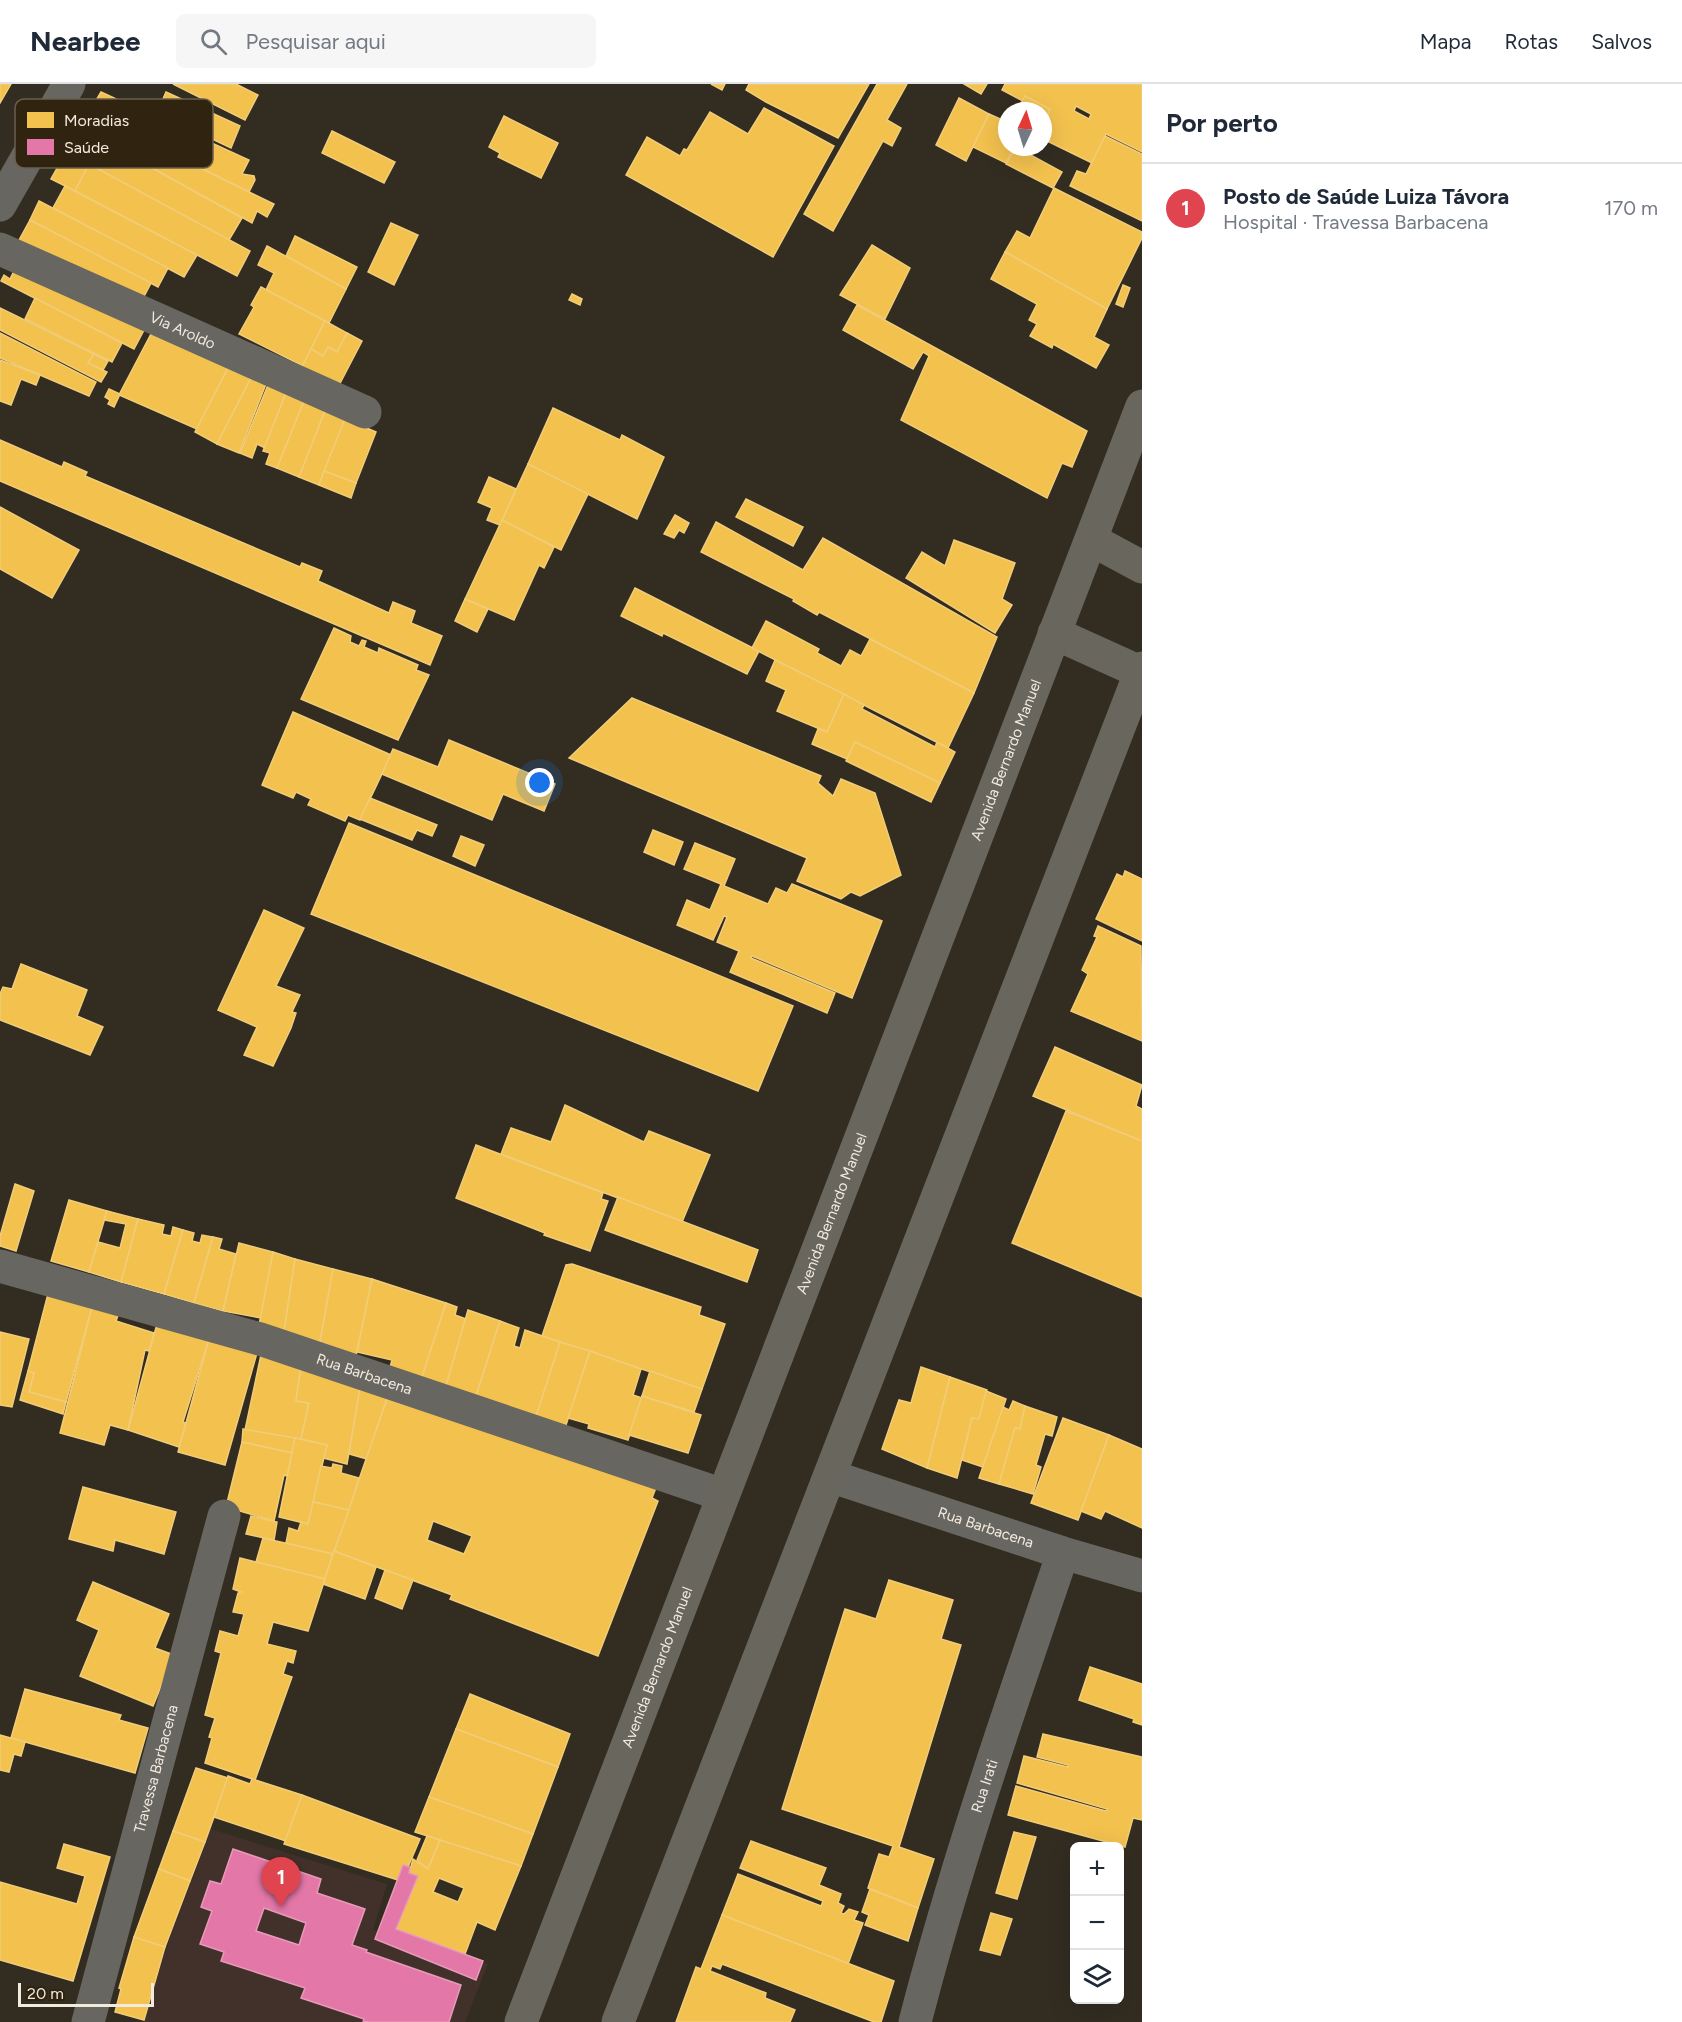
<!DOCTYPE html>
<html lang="pt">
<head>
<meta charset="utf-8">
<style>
	body { margin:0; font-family:Figtree,sans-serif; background:#f6f6f7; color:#1f2937 }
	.controls { position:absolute; right:18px; bottom:18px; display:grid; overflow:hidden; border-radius:9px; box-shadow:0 6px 24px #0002 }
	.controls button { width:54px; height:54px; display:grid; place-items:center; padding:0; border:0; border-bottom:2px solid #e0e1e3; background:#fff; color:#1f2937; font:30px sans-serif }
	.compass { position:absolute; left:998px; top:18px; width:54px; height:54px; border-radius:50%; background:#fff; box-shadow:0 6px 24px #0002; rotate:4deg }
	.scale { position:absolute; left:18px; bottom:15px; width:136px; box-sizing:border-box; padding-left:6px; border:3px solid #f3eade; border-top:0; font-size:16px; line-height:21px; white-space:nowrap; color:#f3eade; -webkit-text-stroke:4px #30230f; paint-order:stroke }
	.you { position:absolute; left:540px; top:699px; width:21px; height:21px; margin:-15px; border:4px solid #fff; border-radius:50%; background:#1a73e8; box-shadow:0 0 0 9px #1a73e833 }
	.badge { display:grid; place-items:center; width:39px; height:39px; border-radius:50%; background:#0f766e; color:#fff; font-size:20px; font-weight:700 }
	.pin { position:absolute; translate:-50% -50px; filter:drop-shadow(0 2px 3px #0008) }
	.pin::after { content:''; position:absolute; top:32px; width:21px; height:18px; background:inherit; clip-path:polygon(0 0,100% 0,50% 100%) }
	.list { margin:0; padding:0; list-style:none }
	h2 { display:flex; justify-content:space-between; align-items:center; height:78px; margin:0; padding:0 24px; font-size:26px }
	h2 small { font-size:20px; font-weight:400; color:#747a83 }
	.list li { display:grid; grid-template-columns:39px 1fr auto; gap:18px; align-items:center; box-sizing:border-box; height:90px; padding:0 24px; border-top:2px solid #e0e1e3 }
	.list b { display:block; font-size:22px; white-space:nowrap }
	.list p { margin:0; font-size:20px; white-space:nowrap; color:#747a83 }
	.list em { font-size:20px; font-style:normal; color:#747a83 }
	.icon { flex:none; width:33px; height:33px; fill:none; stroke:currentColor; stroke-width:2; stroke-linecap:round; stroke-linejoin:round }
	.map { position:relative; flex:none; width:1142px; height:1938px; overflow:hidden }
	header { display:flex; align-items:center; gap:36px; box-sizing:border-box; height:84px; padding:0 30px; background:#fff; border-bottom:2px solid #e0e1e3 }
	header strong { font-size:28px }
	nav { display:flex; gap:33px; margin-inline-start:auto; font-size:21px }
	.search { width:420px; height:54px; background:#f6f6f7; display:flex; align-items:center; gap:15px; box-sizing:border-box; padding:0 21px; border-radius:9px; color:#747a83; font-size:22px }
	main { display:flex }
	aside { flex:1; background:#fff }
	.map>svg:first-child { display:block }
</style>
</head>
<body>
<header>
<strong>Nearbee</strong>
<div class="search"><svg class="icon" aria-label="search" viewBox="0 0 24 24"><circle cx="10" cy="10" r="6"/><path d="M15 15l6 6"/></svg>Pesquisar aqui</div>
<nav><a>Mapa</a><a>Rotas</a><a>Salvos</a></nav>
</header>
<main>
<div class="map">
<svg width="1142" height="1938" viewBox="0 0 1142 1938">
	<rect width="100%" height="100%" fill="#322c21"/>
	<path fill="#42312a" d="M211,1745L387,1800L373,1846L488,1880L465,1938H143L166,1865Z"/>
	<g fill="#f2c14e" stroke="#f2cd79" stroke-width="1.5" fill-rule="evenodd">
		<path d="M0,0H11L0,19Z"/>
		<path d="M173,0H236L258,11L245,36Z"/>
		<path d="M711,0H725L722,6Z"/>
		<path d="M749,0H869L838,54L766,18L746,6Z"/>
		<path d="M877,0H907L887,36L901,44L892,62L883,57L833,147L804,130Z"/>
		<path d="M964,0H987L981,10Z"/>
		<path d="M1005,0H1142V68L1106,50L1092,79L1043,55V40L1050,25L1025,12L1023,17L1002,6ZM1076,22L1091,30L1089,35L1074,27Z"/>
		<path d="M101,8L249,76L242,90L254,92L255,96L249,108L97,33L100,29L91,25Z"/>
		<path d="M166,8L240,42L231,64L157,29Z"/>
		<path d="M1025,12L1050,25L1043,40V27H1017Z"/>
		<path d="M959,14L989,30L966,77L936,61Z"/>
		<path d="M764,24L834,62L773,173L626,91L647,53L680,72L684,65L687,66L710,28L748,50Z"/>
		<path d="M989,30L1007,38V63H1014L1006,79L973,63Z"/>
		<path d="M504,32L558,59L541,94L498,73L500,69L489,63Z"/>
		<path d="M97,33L249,108L274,120L267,133L257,127L252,139L89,49Z"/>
		<path d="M332,47L395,78L384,99L322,69Z"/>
		<path d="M1105,52L1142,70V137L1070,102L1077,87L1086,90Z"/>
		<path d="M100,55L242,134L229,156L88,80Z"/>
		<path d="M1016,63L1062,88L1053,104L1006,80Z"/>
		<path d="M66,68L89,80L75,107L51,95Z"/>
		<path d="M89,80L250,167L237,192L75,107Z"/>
		<path d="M65,102L197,171L184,193L53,124Z"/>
		<path d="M1054,104L1142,148V154L1107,225L1005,168L1017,147L1030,154Z"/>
		<path d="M39,117L168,184L158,203L30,136Z"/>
		<path d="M30,136L151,199L140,220L18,158Z"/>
		<path d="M391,139L418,151L394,201L368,188Z"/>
		<path d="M295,152L357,183L346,205L286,172Z"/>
		<path d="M872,161L910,184L885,235L840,211Z"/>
		<path d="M267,162L346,205L329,239L266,206L274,189L258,181Z"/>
		<path d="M1005,168L1107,225L1094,253L1109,261L1096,284L1053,260L1052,264L1030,252L1037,240L1029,236L1037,220L991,195Z"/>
		<path d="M17,181L144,246L134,265L1,197L4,191L10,195Z"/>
		<path d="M1123,201L1130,204L1123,223L1116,220Z"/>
		<path d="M261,203L325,237L303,282L239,250L254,223L251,221Z"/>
		<path d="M572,210L582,215L580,221L569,216Z"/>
		<path d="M35,214L122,259L112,278L25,235Z"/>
		<path d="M857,221L1087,347L1072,383L1062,379L1047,414L901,336L929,272L923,268L913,285L843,246Z"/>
		<path d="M0,224L94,270L88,279L107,288L101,298L0,246Z"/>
		<path d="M325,237L347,249L337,268L328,263L323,272L311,265Z"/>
		<path d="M0,249L96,298L89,312L0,274Z"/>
		<path d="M347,249L362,257L336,307L300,287L311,265L323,272L328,263L337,268Z"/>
		<path d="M151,250L228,284L197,345L119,311Z"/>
		<path d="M94,270L108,277L103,286L88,279Z"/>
		<path d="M0,276L40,291L36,301L21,295L11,321L0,317Z"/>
		<path d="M228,284L251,294L217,360L195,348Z"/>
		<path d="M251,294L266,300L239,369L217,360Z"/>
		<path d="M268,301L286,309L265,364L257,360L252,374L240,369Z"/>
		<path d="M109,305L120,310L114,323L108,320L110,316L105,313Z"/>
		<path d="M286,309L304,317L277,384L266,380L270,369L263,367Z"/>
		<path d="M304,317L325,327L299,393L277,384Z"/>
		<path d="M553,324L620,356L622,351L664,373L637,435L528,380Z"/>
		<path d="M325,327L345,335L319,401L299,393Z"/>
		<path d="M345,335L376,348L356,399L324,387Z"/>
		<path d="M0,356L62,383L64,378L87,388L85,392L300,483L302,479L322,487L318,497L389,529L393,518L415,527L411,539L442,552L430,581L0,397Z"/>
		<path d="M528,380L588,410L561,466L502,436Z"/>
		<path d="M324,387L356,399L351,414L319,401Z"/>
		<path d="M489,393L516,405L500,441L487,436L492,424L478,418Z"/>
		<path d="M746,415L803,443L793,462L736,433Z"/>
		<path d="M0,423L79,466L52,514L0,485Z"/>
		<path d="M675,431L689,439L684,449L679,446L674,454L664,450Z"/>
		<path d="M502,436L554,463L544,484L539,481L514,536L465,515Z"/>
		<path d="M716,438L803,486L823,454L997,553L974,609L819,528L817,531L793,517L794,515L701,468Z"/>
		<path d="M954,456L1015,479L1002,515L1012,521L995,549L906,494L922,468L945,482Z"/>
		<path d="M635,504L759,567L747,590L663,549L662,552L621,532Z"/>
		<path d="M465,515L488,525L477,548L455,537Z"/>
		<path d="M766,537L819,565L817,569L841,582L850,566L861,572L870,555L974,609L948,664L752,564Z"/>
		<path d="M334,544L351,552L350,558L359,562L362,556L366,557L364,563L378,569L379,564L418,581L416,586L429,591L398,656L301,615Z"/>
		<path d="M775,576L844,610L827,648L777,627L786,606L766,597Z"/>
		<path d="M844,610L864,621L862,625L935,663L937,658L955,668L940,699L855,658L847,675L812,660L818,645L827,648Z"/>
		<path d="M632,614L821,692L818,699L833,712L841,695L875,709L901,791L860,812L851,808L841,815L797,797L807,774L569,674Z"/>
		<path d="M293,628L391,671L360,736L348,731L345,737L308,721L311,715L296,708L293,714L262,701Z"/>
		<path d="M449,656L555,700L544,727L503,710L492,736L382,690L393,665L438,683Z"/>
		<path d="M855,658L940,699L931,718L846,677Z"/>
		<path d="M370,714L437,741L432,752L417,746L412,756L360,735Z"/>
		<path d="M349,739L793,922L758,1007L311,830Z"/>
		<path d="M653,746L683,758L674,781L644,768Z"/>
		<path d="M461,752L484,761L475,782L453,772Z"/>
		<path d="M695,759L735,775L724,802L768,820L776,804L787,809L792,800L882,837L852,914L752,872L751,874L835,909L827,929L730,888L739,867L717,858L727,833L724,832L713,856L677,841L687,816L710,826L721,800L684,785Z"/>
		<path d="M1125,787L1142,795V857L1096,835L1117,790L1123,793Z"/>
		<path d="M264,826L304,844L276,902L300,911L292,928L296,929L291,944L273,982L244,971L257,943L218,926Z"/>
		<path d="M1098,842L1141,862L1142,957L1071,927L1088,890L1082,886L1097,853L1094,852Z"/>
		<path d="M21,880L87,906L77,932L103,943L90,971L0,936V910L3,903L12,905Z"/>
		<path d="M1055,963L1142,1001L1136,1022L1142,1025V1057L1033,1012Z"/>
		<path d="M565,1021L644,1058L649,1047L710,1071L682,1138L501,1070L511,1044L551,1058Z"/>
		<path d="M1066,1027L1142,1057V1213L1012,1159Z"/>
		<path d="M476,1061L603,1109L601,1115L608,1117L590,1167L544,1151L545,1149L456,1114Z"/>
		<path d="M15,1100L34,1107L16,1167L0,1162V1152Z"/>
		<path d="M618,1113L758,1166L747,1198L605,1146Z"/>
		<path d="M69,1116L107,1127L89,1188L51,1177Z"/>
		<path d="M107,1127L138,1135L121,1198L89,1188L98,1158L120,1164L126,1140L104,1136Z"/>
		<path d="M138,1135L164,1141L162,1150L171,1152L173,1143L183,1146L164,1210L121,1198Z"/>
		<path d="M183,1146L194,1149L192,1157L200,1159L202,1151L213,1153L194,1219L164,1210Z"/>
		<path d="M213,1153L222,1155L219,1165L236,1170L223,1227L194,1219Z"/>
		<path d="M239,1159L273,1168L261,1234L223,1227Z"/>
		<path d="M273,1168L295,1175L284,1248L259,1241Z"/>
		<path d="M295,1175L333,1185L320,1258L284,1248Z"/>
		<path d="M572,1180L701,1223L699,1231L725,1240L702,1305L542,1252L566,1181Z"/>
		<path d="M333,1185L372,1195L356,1272L320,1258Z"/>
		<path d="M372,1195L446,1219L422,1293L390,1283L392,1276L357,1268Z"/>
		<path d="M49,1206L93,1219L66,1318L29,1308L34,1289L28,1287Z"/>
		<path d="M93,1219L120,1226L116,1237L154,1249L149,1267L145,1266L128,1346L110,1341L104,1361L60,1349Z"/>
		<path d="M446,1219L457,1223L455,1231L466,1235L445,1305L422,1293Z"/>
		<path d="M468,1226L500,1237L476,1312L445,1305Z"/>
		<path d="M500,1237L519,1244L514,1262L520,1264L525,1246L560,1258L536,1333L476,1312Z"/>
		<path d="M157,1240L209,1255L183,1338L186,1339L179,1363L128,1346Z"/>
		<path d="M0,1248L29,1255L12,1323L0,1321Z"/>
		<path d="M209,1255L257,1269L225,1381L178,1368Z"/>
		<path d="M560,1258L590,1267L566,1341L536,1333Z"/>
		<path d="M262,1266L302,1275L296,1317L309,1319L301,1355L245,1346Z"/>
		<path d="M590,1267L641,1285L633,1311L642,1314L628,1356L588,1344L589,1340L568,1334Z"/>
		<path d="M302,1275L361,1298L347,1380L323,1374L327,1361L301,1355L309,1319L296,1317Z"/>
		<path d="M921,1283L950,1293L927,1384L882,1365L899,1316L911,1319Z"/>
		<path d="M28,1287L34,1289L29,1308L66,1318L63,1330L20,1316Z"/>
		<path d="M650,1287L702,1305L694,1328L642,1312Z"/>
		<path d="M950,1293L987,1306L979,1335L972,1334L957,1394L927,1384Z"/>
		<path d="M361,1298L389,1308L367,1375L349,1370Z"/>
		<path d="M986,1307L1006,1315L983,1383L962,1376L972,1334L979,1335Z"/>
		<path d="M642,1312L701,1331L688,1369L629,1351Z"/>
		<path d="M387,1315L657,1401L652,1414L658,1417L598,1572L450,1515L452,1511L334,1467ZM433,1437L472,1452L464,1470L427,1456Z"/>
		<path d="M1013,1317L1025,1322L1020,1345L1015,1344L999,1400L979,1394L1003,1323L1009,1326Z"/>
		<path d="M1025,1322L1057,1333L1052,1352L1045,1350L1036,1381L1041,1383L1033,1410L999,1400L1015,1344L1020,1345Z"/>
		<path d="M1063,1334L1109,1351L1078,1436L1031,1419Z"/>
		<path d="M243,1345L295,1354L292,1369L242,1358Z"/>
		<path d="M1109,1351L1142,1365V1444L1105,1427L1101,1435L1081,1427Z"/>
		<path d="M295,1354L327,1361L308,1440L279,1433Z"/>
		<path d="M242,1358L292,1369L287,1392L284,1391L274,1437L226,1423Z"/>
		<path d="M333,1380L342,1382L341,1389L359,1394L349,1426L313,1418L321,1382L332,1384Z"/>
		<path d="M83,1403L176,1428L164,1470L115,1456L113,1467L69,1455Z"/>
		<path d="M313,1418L349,1426L333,1470L286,1459L289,1444L298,1447L301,1438L308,1440Z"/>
		<path d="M251,1432L277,1438L274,1456L246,1450Z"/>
		<path d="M263,1454L333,1470L325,1495L256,1478Z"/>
		<path d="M334,1467L376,1483L365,1515L323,1500Z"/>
		<path d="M240,1474L325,1495L308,1547L273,1538L267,1560L296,1567L293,1579L287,1577L283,1590L292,1593L255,1696L205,1679L212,1654L209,1653L215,1634L205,1631L221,1569L215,1567L220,1547L238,1552L244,1530L233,1528L238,1509L241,1508L233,1505Z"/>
		<path d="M385,1486L413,1496L402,1525L375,1514Z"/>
		<path d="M889,1496L953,1516L941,1555L961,1561L899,1763L934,1775L918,1824L868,1804L879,1770L889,1773L893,1762L782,1725L845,1525L876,1535Z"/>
		<path d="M93,1498L169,1530L155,1564L174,1571L153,1622L80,1592L99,1546L77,1536Z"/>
		<path d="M1090,1583L1142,1600V1641L1133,1638L1134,1635L1079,1616Z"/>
		<path d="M25,1605L121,1631L119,1636L148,1644L135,1689L11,1654Z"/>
		<path d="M470,1610L570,1650L558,1683L456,1645Z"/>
		<path d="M456,1645L558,1683L533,1750L429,1713Z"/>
		<path d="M1043,1650L1142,1673V1736L1133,1734L1125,1763L1008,1731L1016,1702L1106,1727L1107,1725L1017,1699L1024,1672L1068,1683V1681L1037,1673Z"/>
		<path d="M0,1651L25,1658L21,1672L14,1670L9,1688L0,1686Z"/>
		<path d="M196,1684L228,1694L205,1758L173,1747Z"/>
		<path d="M228,1692L250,1700L252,1695L302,1711L286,1757L214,1733Z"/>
		<path d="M302,1711L420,1755L408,1783L403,1781L398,1796L284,1760Z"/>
		<path d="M429,1713L533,1750L521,1782L415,1748Z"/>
		<path d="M173,1747L205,1758L190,1797L159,1785Z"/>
		<path d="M1014,1748L1036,1753L1017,1815L996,1809Z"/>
		<path d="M427,1752L440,1756L428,1785L417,1776Z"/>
		<path d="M440,1756L521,1782L495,1846L477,1838L465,1870L396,1845L418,1792L409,1789L413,1775L428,1785ZM439,1794L464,1804L458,1818L433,1808Z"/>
		<path d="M751,1757L826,1784L819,1801L841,1810L838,1819L844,1822L841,1829L844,1830L849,1825L858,1828L854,1836L863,1839L848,1880L722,1831L738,1790L821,1822L823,1817L740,1784Z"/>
		<path d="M64,1760L110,1773L73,1897L0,1876V1798L77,1820L85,1792L57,1784Z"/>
		<path d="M159,1785L190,1797L165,1863L134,1853Z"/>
		<path d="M870,1805L918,1824L908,1857L865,1841L869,1831L862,1828Z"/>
		<path d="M991,1829L1012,1835L1000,1871L980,1866Z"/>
		<path d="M722,1831L894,1897L881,1938H874L722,1880L720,1885L712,1882L710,1887L766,1909L765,1914L795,1926L790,1938H676L696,1883L701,1885Z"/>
		<path d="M134,1853L165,1863L144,1936L115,1928L121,1905L119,1904Z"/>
	</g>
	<g fill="#e377a8" stroke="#e89ab8" stroke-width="1.5" fill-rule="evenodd">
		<path d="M233,1765L321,1795L317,1809L365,1825L352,1861L367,1866L366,1868L461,1901L449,1938H363L364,1935L301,1914L305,1904L221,1877L224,1868L200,1860L212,1827L201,1823L210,1797L221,1800ZM264,1824L306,1839L299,1861L256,1847Z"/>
		<path d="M403,1781L410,1783L409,1789L418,1792L396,1845L483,1877L476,1896L375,1855Z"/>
	</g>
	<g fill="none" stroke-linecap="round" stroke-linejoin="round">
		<g stroke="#676661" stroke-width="33">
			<path d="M0,121L69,0"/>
			<path id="s1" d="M0,165L365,328"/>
			<path id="s2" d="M0,1182L260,1255L723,1411"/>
			<path id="s3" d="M830,1392L1063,1469L1142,1492"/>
			<path id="s4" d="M88,1938L224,1432"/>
			<path id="s5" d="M915,1938C956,1779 1010,1624 1063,1469"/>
		</g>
		<g stroke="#68665d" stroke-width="33">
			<path d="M1092,456L1142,483"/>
			<path d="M1054,549L1140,588"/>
			<path id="s6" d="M521,1938L1142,322"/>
			<path d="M618,1938L1142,584"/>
		</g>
	</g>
	<g text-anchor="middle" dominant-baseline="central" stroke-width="6" stroke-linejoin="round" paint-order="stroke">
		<g font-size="15" fill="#f3eade" stroke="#30230f">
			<text stroke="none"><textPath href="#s1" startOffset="200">Via Aroldo</textPath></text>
			<text stroke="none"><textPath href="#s6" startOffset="1352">Avenida Bernardo Manuel</textPath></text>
			<text stroke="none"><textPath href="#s6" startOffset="866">Avenida Bernardo Manuel</textPath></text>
			<text stroke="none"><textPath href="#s2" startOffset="380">Rua Barbacena</textPath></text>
			<text stroke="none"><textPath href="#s3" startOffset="164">Rua Barbacena</textPath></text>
			<text stroke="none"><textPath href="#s6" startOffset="380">Avenida Bernardo Manuel</textPath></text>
			<text stroke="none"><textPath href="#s4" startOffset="262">Travessa Barbacena</textPath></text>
			<text stroke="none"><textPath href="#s5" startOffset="246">Rua Irati</textPath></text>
		</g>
	</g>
	<rect x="15" y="15" width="198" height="69" rx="9" fill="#30230f" stroke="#6a5f4d" stroke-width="1.5"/>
	<rect x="27" y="28" width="27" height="16" fill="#f2c14e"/>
	<rect x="27" y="55" width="27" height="16" fill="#e377a8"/>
	<g font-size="16" fill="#f3eade">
		<text x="64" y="42">Moradias</text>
		<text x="64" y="69">Saúde</text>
	</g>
</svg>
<div class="controls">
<button>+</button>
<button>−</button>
<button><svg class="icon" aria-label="layers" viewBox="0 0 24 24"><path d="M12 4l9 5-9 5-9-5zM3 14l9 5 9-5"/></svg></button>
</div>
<svg class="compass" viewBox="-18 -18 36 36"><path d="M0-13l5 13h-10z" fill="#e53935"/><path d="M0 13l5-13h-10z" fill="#747a83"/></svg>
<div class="scale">20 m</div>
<div class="you"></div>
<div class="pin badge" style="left:281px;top:1823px;background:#e0444e">1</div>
</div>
<aside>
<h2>Por perto<small></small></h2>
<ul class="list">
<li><span class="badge" style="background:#e0444e">1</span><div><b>Posto de Saúde Luiza Távora</b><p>Hospital · Travessa Barbacena</p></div><em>170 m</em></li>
</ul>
</aside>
</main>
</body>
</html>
